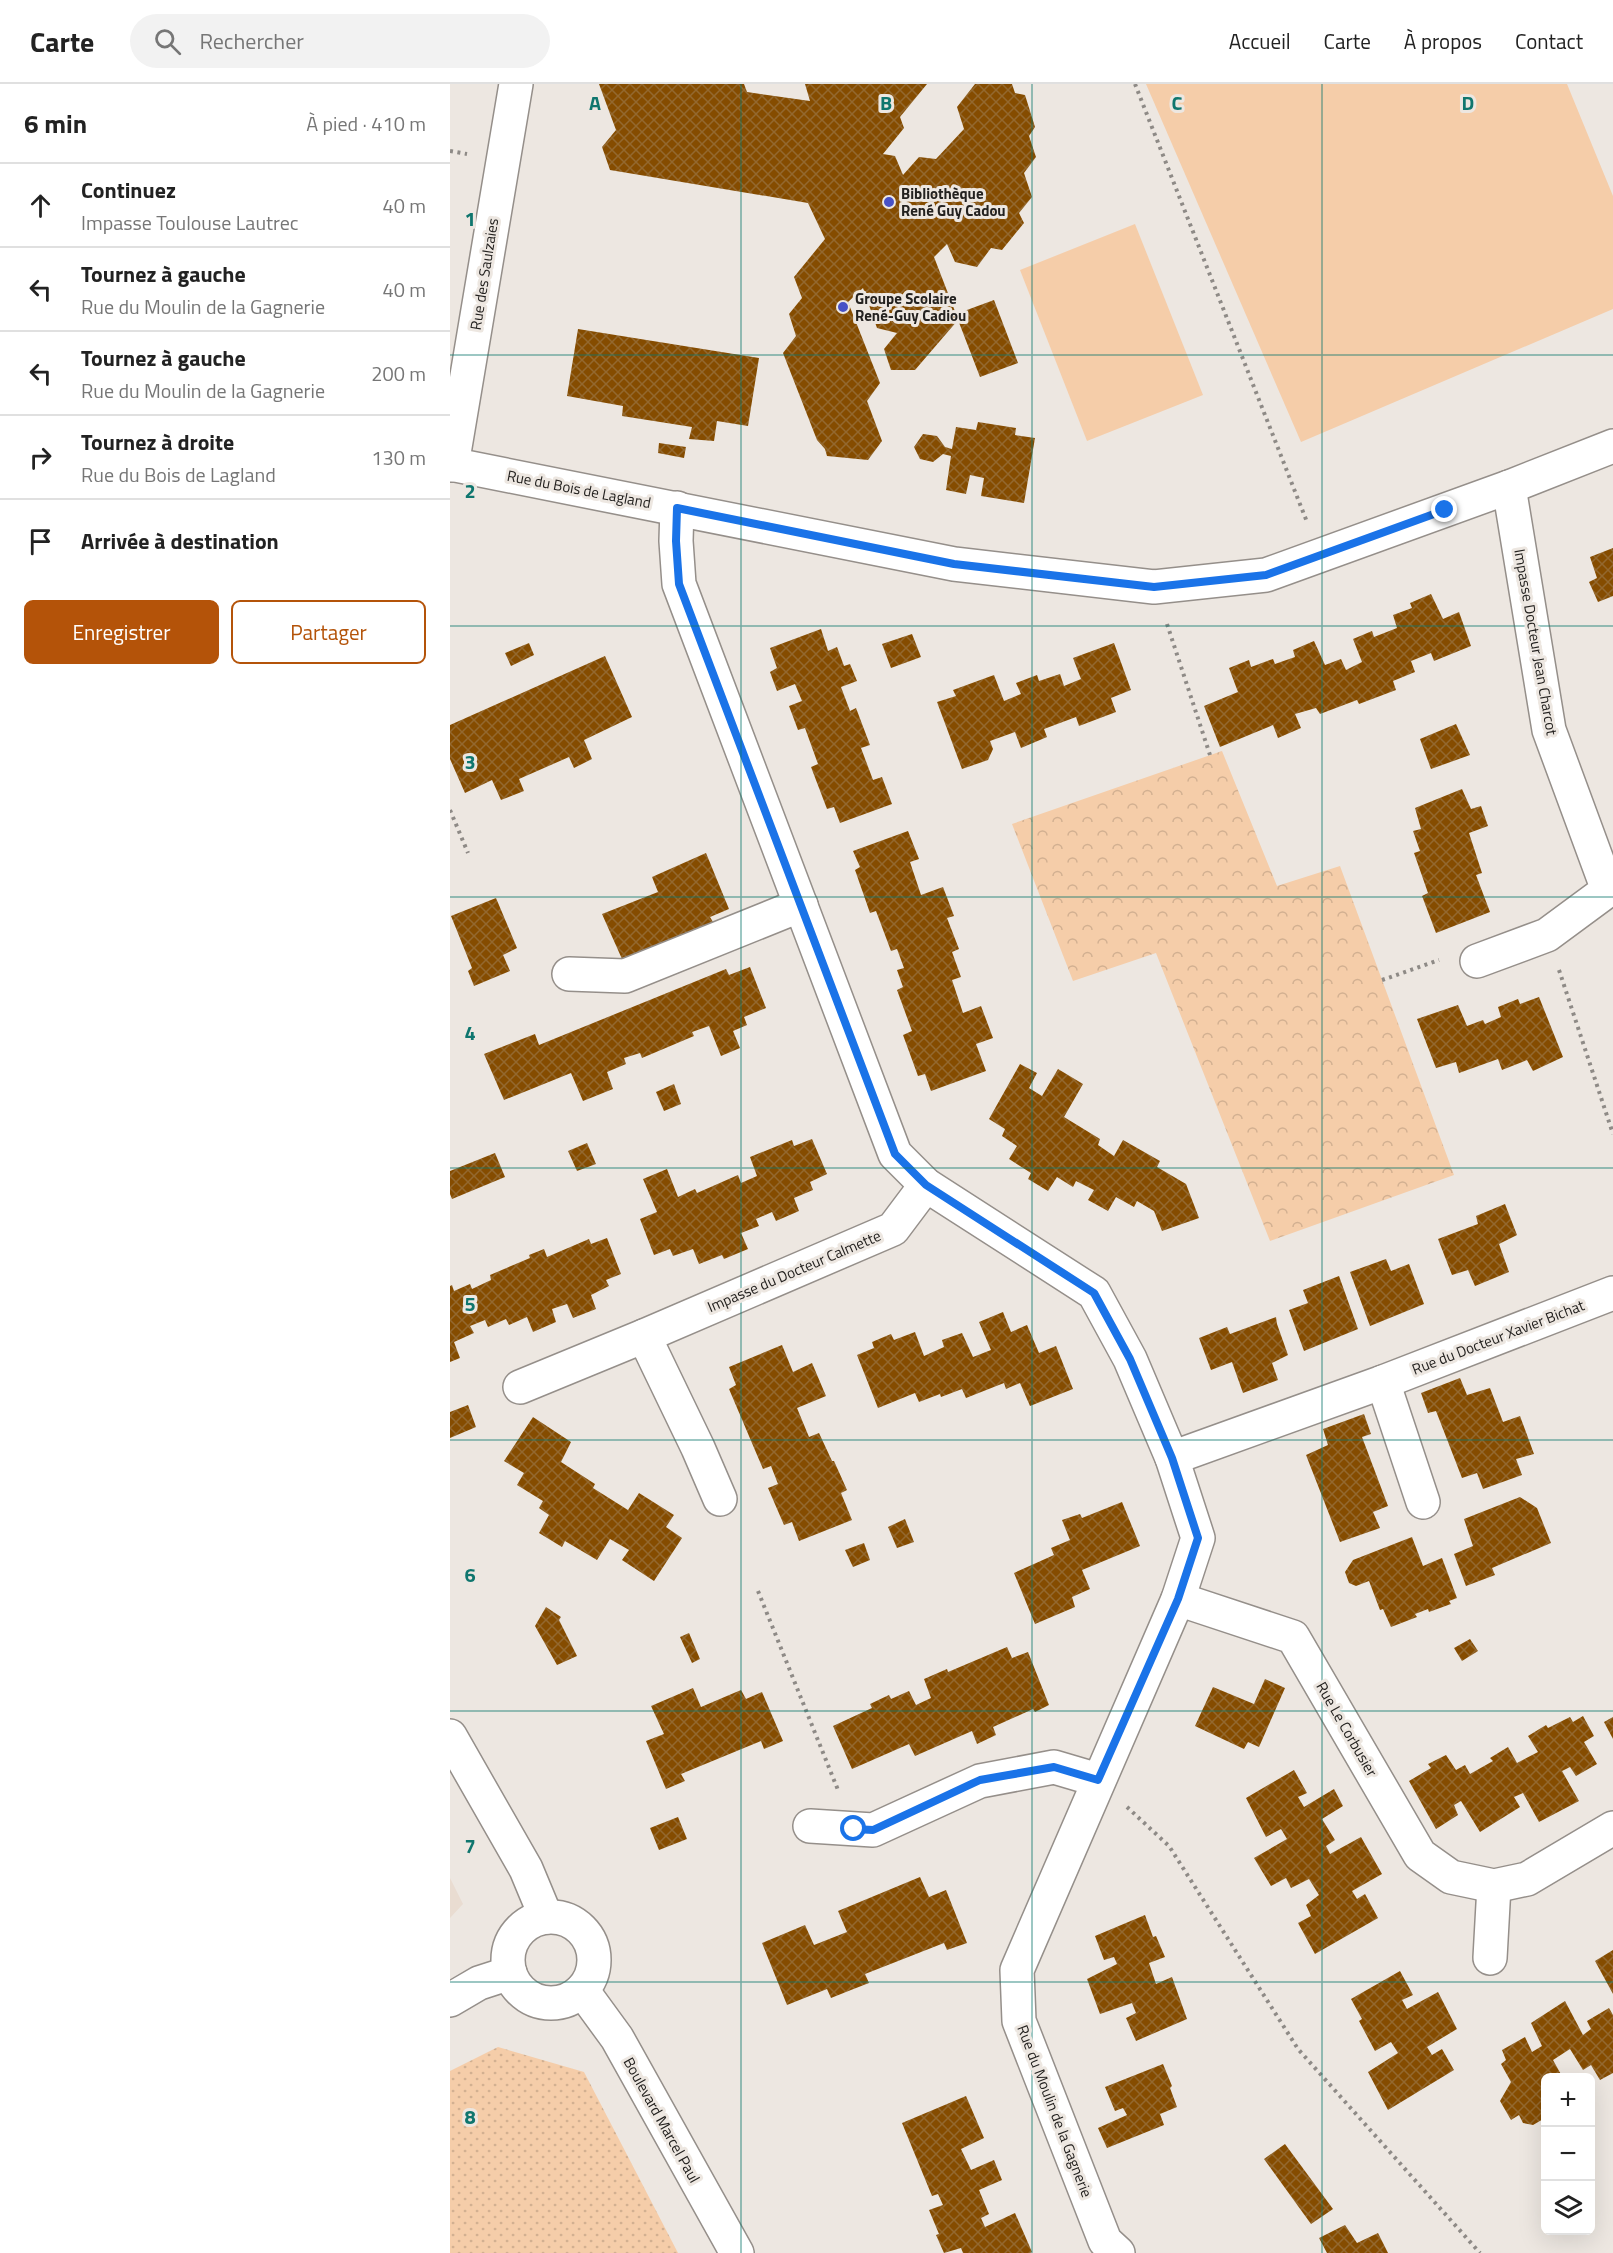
<!DOCTYPE html>
<html lang="fr">
<head>
<meta charset="utf-8">
<style>
	body { margin:0; font-family:"Titillium Web",sans-serif; background:#f2f2f2; color:#222 }
	.controls { position:absolute; right:18px; bottom:18px; display:grid; overflow:hidden; border-radius:9px; box-shadow:0 6px 24px #0002 }
	.controls button { width:54px; height:54px; display:grid; place-items:center; padding:0; border:0; border-bottom:2px solid #e0e0e0; background:#fff; color:#222; font:30px sans-serif }
	.stop { position:absolute; width:18px; height:18px; margin:-14px; border:4px solid #1a73e8; border-radius:50%; background:#fff }
	.stop.end { background:#1a73e8; border-color:#fff; box-shadow:0 2px 6px #0008 }
	.list { margin:0; padding:0; list-style:none }
	h2 { display:flex; justify-content:space-between; align-items:center; height:78px; margin:0; padding:0 24px; font-size:26px }
	h2 small { font-size:20px; font-weight:400; color:#767676 }
	.list li { display:grid; grid-template-columns:39px 1fr auto; gap:18px; align-items:center; box-sizing:border-box; height:84px; padding:0 24px; border-top:2px solid #e0e0e0 }
	.list b { display:block; font-size:22px; white-space:nowrap }
	.list p { margin:0; font-size:20px; white-space:nowrap; color:#767676 }
	.list em { font-size:20px; font-style:normal; color:#767676 }
	.actions { display:flex; gap:12px; padding:18px 24px }
	.actions a { flex:1; padding:14px 0; border:2px solid #b45309; border-radius:9px; text-align:center; font-size:21px; color:#b45309 }
	.actions .main { background:#b45309; color:#fff }
	.icon { flex:none; width:33px; height:33px; fill:none; stroke:currentColor; stroke-width:2; stroke-linecap:round; stroke-linejoin:round }
	.map { position:relative; flex:none; width:1163px; height:2169px; overflow:hidden }
	header { display:flex; align-items:center; gap:36px; box-sizing:border-box; height:84px; padding:0 30px; background:#fff; border-bottom:2px solid #e0e0e0 }
	header strong { font-size:28px }
	nav { display:flex; gap:33px; margin-inline-start:auto; font-size:21px }
	.search { width:420px; height:54px; background:#f2f2f2; display:flex; align-items:center; gap:15px; box-sizing:border-box; padding:0 21px; border-radius:33px; color:#767676; font-size:22px }
	main { display:flex }
	aside { flex:1; background:#fff }
	.map>svg:first-child { display:block }
</style>
</head>
<body>
<header>
<strong>Carte</strong>
<div class="search"><svg class="icon" aria-label="search" viewBox="0 0 24 24"><circle cx="10" cy="10" r="6"/><path d="M15 15l6 6"/></svg>Rechercher</div>
<nav><a>Accueil</a><a>Carte</a><a>À propos</a><a>Contact</a></nav>
</header>
<main>
<aside>
<h2>6 min<small>À pied · 410 m</small></h2>
<ul class="list">
<li><svg class="icon" aria-label="ahead" viewBox="0 0 24 24"><path d="M12 20V5M6 11l6-6 6 6"/></svg><div><b>Continuez</b><p>Impasse Toulouse Lautrec</p></div><em>40 m</em></li>
<li><svg class="icon" aria-label="left" viewBox="0 0 24 24"><path d="M17 20v-9H6M10 6l-5 5 5 5"/></svg><div><b>Tournez à gauche</b><p>Rue du Moulin de la Gagnerie</p></div><em>40 m</em></li>
<li><svg class="icon" aria-label="left" viewBox="0 0 24 24"><path d="M17 20v-9H6M10 6l-5 5 5 5"/></svg><div><b>Tournez à gauche</b><p>Rue du Moulin de la Gagnerie</p></div><em>200 m</em></li>
<li><svg class="icon" aria-label="right" viewBox="0 0 24 24"><path d="M7 20v-9h11M14 6l5 5-5 5"/></svg><div><b>Tournez à droite</b><p>Rue du Bois de Lagland</p></div><em>130 m</em></li>
<li><svg class="icon" aria-label="arrive" viewBox="0 0 24 24"><path d="M6 21V4h12l-3 4 3 4H6"/></svg><div><b>Arrivée à destination</b></div></li>
</ul>
<div class="actions"><a class="main">Enregistrer</a><a>Partager</a></div>
</aside>
<div class="map">
<svg width="1163" height="2169" viewBox="0 0 1163 2169">
	<defs>
		<pattern id="grass-dots" width="8" height="8" patternUnits="userSpaceOnUse" patternTransform="scale(1.5)"><rect width="8" height="8" fill="#f5cda9"/><path d="M2 2h.1M6 6h.1" fill="none" stroke="#d2b091" stroke-width="1.8" stroke-linecap="round"/></pattern>
		<pattern id="forest-crowns" width="20" height="18" patternUnits="userSpaceOnUse" patternTransform="scale(1.5)"><rect width="20" height="18" fill="#f5cda9"/><path d="M2 6a3 3 0 1 1 6 0M12 15a3 3 0 1 1 6 0" fill="none" stroke="#d2b091"/></pattern>
		<pattern id="building-cross-hatch" width="8" height="8" patternUnits="userSpaceOnUse" patternTransform="scale(1.5)"><rect width="8" height="8" fill="#854c00"/><path d="M0 0l8 8M0 8l8-8" fill="none" stroke="#93682f"/></pattern>
	</defs>
	<rect width="100%" height="100%" fill="#ede7e1"/>
	<path fill="#e9dcd1" d="M0,1794L13,1820L0,1834Z"/>
	<path fill="url(#grass-dots)" d="M48,1963L134,1988L228,2169H0V1987Z"/>
	<path fill="url(#forest-crowns)" d="M772,667L827,802L890,782L1004,1091L820,1157L706,869L623,897L562,740Z"/>
	<g fill="#f5cda9">
		<path d="M696,0H1117L1163,112V225L851,358Z"/>
		<path d="M685,140L753,311L637,357L570,186Z"/>
	</g>
	<g fill="url(#building-cross-hatch)">
		<path d="M149,0H294L297,8L360,17L355,0H477L450,33L454,44L433,70L445,72L453,91L469,73L486,75L514,45L507,23L525,0H562L565,9L575,11L585,43L579,52L586,73L574,89L582,113L569,129L574,139L552,166L541,164L527,183L505,178L497,160L484,173L506,230L544,216L568,279L530,293L508,236L465,286H441L434,265L447,249L427,244L413,204L398,218L430,299L417,317L432,357L418,376L377,372L375,365L367,356L333,269L346,252L339,230L352,214L344,193L375,155L358,119L160,86L152,63L166,46Z"/>
		<path d="M128,245L309,274L298,342L267,337L264,357L239,355L242,343L172,332L173,322L117,312Z"/>
		<path d="M528,338L566,344L565,351L585,354L574,419L531,412L534,394L520,391L516,410L496,406L501,372L493,370L483,378L470,375L464,363L473,350L487,352L495,363L502,365L506,343L526,346Z"/>
		<path d="M209,359L236,363L234,374L208,369Z"/>
		<path d="M1163,464V512L1148,518L1139,498L1147,494L1140,473Z"/>
		<path d="M981,510L993,535L1009,528L1021,562L984,577L981,569L961,577L965,588L943,597L946,606L909,620L907,616L870,630L866,624L845,630L851,644L828,654L823,641L770,663L754,622L788,608L779,584L799,576L801,583L823,575L825,580L845,573L843,566L864,557L875,581L891,575L896,586L912,578L903,555L922,547L924,553L947,544L943,531L962,524L960,519Z"/>
		<path d="M371,545L378,567L387,563L394,582L400,580L407,597L391,603L400,627L406,624L420,661L411,664L423,696L432,693L442,720L390,739L384,723L377,725L361,683L368,680L355,644L348,646L339,622L352,617L345,600L327,607L320,588L327,584L320,564Z"/>
		<path d="M462,550L471,573L441,584L432,560Z"/>
		<path d="M79,559L84,571L61,582L55,569Z"/>
		<path d="M664,559L681,606L661,614L666,628L629,642L626,633L594,645L597,653L571,664L565,648L540,657L543,665L538,676L512,685L487,618L506,612L503,606L544,591L554,617L571,610L566,599L587,591L589,597L610,590L614,602L631,595L623,574Z"/>
		<path d="M155,572L182,633L134,656L142,675L124,684L119,673L69,695L74,707L51,716L42,696L15,709L0,675V641Z"/>
		<path d="M1006,640L1020,671L981,685L970,655Z"/>
		<path d="M1012,705L1021,725L1031,722L1038,742L1019,749L1032,789L1026,791L1040,828L986,849L972,812L978,809L964,769L970,767L963,747L971,745L965,724Z"/>
		<path d="M458,747L469,775L460,778L471,811L493,803L504,832L497,834L509,865L502,868L511,893L502,896L513,929L531,922L543,954L526,960L536,987L481,1007L475,990L468,992L453,951L462,947L447,906L453,903L447,886L454,884L447,865L441,867L426,827L420,829L405,786L410,783L403,767Z"/>
		<path d="M256,769L279,825L260,833L263,838L172,875L152,830L208,808L202,793Z"/>
		<path d="M46,814L67,864L53,871L60,887L24,902L18,887L22,884L1,832Z"/>
		<path d="M300,883L316,924L294,933L297,941L283,947L290,964L271,972L259,942L242,948L244,952L192,974L190,969L174,974L176,980L157,988L163,1005L133,1017L121,989L54,1016L34,970L85,950L89,961L276,885L279,891Z"/>
		<path d="M1089,913L1113,973L1083,987L1077,976L1052,986L1048,975L1009,989L1006,978L986,984L967,935L1008,921L1017,942L1033,936L1035,940L1051,933L1048,923L1068,915L1070,920Z"/>
		<path d="M570,980L587,989L579,1004L592,1012L608,985L633,1000L614,1033L650,1055L648,1061L664,1072L673,1056L710,1077L707,1083L736,1100L749,1134L712,1147L704,1127L687,1117L684,1123L666,1113L658,1127L638,1116L644,1106L626,1097L623,1103L607,1093L598,1107L578,1095L581,1089L559,1075L567,1062L552,1052L555,1045L539,1035Z"/>
		<path d="M224,1000L231,1020L214,1027L206,1008Z"/>
		<path d="M362,1055L377,1090L360,1098L363,1106L344,1114L349,1127L326,1137L322,1128L306,1135L309,1142L291,1149L298,1165L274,1175L272,1171L249,1180L243,1165L223,1172L220,1165L204,1171L190,1135L207,1128L193,1095L217,1085L228,1113L245,1105L247,1109L288,1091L291,1099L307,1092L300,1073L342,1056L344,1062Z"/>
		<path d="M137,1059L146,1080L127,1087L118,1067Z"/>
		<path d="M45,1069L55,1093L2,1115L0,1110V1087Z"/>
		<path d="M1055,1120L1067,1151L1049,1160L1059,1188L1025,1202L1018,1186L1002,1191L988,1155L1028,1140L1026,1132Z"/>
		<path d="M157,1154L171,1190L156,1196L159,1202L141,1211L146,1225L123,1234L117,1220L102,1225L106,1238L83,1248L77,1233L59,1241L56,1235L38,1243L35,1236L20,1242L24,1249L4,1258L10,1274L0,1278V1202L2,1201L4,1207L20,1200L22,1205L41,1196L40,1191L80,1174L79,1171L94,1165L97,1173L139,1155L141,1160Z"/>
		<path d="M936,1175L941,1187L959,1180L974,1220L920,1242L900,1188Z"/>
		<path d="M889,1192L908,1245L854,1267L839,1226L858,1219L853,1206Z"/>
		<path d="M553,1228L561,1248L577,1241L589,1269L606,1262L623,1305L580,1322L570,1299L556,1305L554,1299L516,1314L512,1305L491,1313L490,1310L469,1318L465,1309L428,1324L407,1271L424,1264L422,1258L441,1250L444,1256L465,1248L474,1272L494,1263L492,1256L512,1249L523,1273L541,1266L529,1238Z"/>
		<path d="M826,1233L827,1240L838,1271L822,1279L828,1296L793,1309L782,1278L761,1286L749,1254L777,1243L780,1250Z"/>
		<path d="M332,1261L343,1288L362,1279L376,1312L347,1324L359,1353L369,1349L382,1377H384L397,1406L391,1409L402,1436L349,1457L342,1438L334,1441L318,1404L328,1400L321,1382L313,1385L279,1305L286,1301L279,1283Z"/>
		<path d="M1010,1294L1017,1311L1040,1304L1053,1338L1070,1332L1084,1370L1066,1375L1072,1391L1033,1405L1027,1389L1012,1394L986,1327L978,1329L971,1309Z"/>
		<path d="M18,1321L26,1343L0,1354V1328Z"/>
		<path d="M914,1330L921,1350L912,1353L938,1422L923,1428L930,1444L890,1458L856,1371L878,1361L873,1345Z"/>
		<path d="M83,1333L121,1358L111,1378L145,1400L143,1404L178,1426L189,1409L224,1431L216,1443L232,1454L204,1497L172,1476L179,1466L160,1455L147,1476L115,1457L112,1463L89,1449L99,1431L89,1424L93,1417L67,1401L74,1389L54,1377Z"/>
		<path d="M1070,1413L1087,1424L1101,1459L1042,1484L1045,1491L1016,1502L1004,1470L1023,1462L1014,1435Z"/>
		<path d="M672,1418L690,1462L632,1486L640,1505L622,1513L625,1523L585,1540L564,1489L604,1471L601,1464L620,1456L612,1436L630,1430L632,1434Z"/>
		<path d="M455,1435L464,1458L447,1464L438,1443Z"/>
		<path d="M962,1453L973,1482L992,1474L1007,1514L999,1517L1001,1520L979,1528L978,1525L965,1530L967,1533L941,1543L933,1525L930,1526L919,1497L906,1502L899,1499L895,1488L903,1476Z"/>
		<path d="M414,1459L420,1476L403,1483L395,1466Z"/>
		<path d="M96,1523L111,1533L109,1536L127,1572L107,1581L85,1542Z"/>
		<path d="M239,1549L250,1575L242,1579L230,1553Z"/>
		<path d="M1020,1555L1028,1567L1012,1577L1004,1564Z"/>
		<path d="M557,1563L562,1574L578,1568L599,1621L585,1628L583,1625L543,1643L546,1651L527,1660L522,1647L465,1672L459,1660L402,1685L383,1642L422,1624L420,1620L439,1611L441,1615L459,1607L466,1621L481,1614L474,1595L497,1585L498,1588Z"/>
		<path d="M815,1595L835,1604L809,1663L798,1658L794,1665L745,1642L763,1603L804,1620Z"/>
		<path d="M243,1604L251,1623L291,1606L296,1615L312,1608L333,1657L314,1665L311,1657L231,1690L235,1697L216,1705L196,1657L214,1650L201,1622Z"/>
		<path d="M1133,1632L1144,1652L1134,1658L1147,1680L1126,1692L1120,1683L1112,1687L1129,1717L1089,1738L1073,1709L1064,1713L1070,1723L1030,1748L1011,1717L1004,1721L1008,1731L986,1745L959,1697L981,1684L978,1680L996,1671L1006,1686L1015,1681L1020,1690L1043,1677L1040,1674L1058,1663L1067,1679L1088,1668L1078,1652L1096,1641L1098,1644L1120,1633L1123,1638Z"/>
		<path d="M1163,1633V1655L1154,1638Z"/>
		<path d="M844,1686L857,1709L848,1713L854,1723L884,1705L893,1722L872,1735L885,1756L876,1762L880,1770L911,1753L932,1790L902,1807L907,1815L915,1810L928,1834L865,1870L848,1839L861,1832L856,1821L869,1811L859,1795L841,1804L836,1794L821,1802L804,1774L837,1755L831,1745L816,1753L796,1714Z"/>
		<path d="M228,1733L237,1755L209,1766L200,1744Z"/>
		<path d="M470,1793L479,1813L496,1806L517,1859L497,1866L494,1859L415,1890L419,1899L401,1906L381,1914L377,1905L337,1921L312,1859L355,1841L364,1861L397,1848L388,1827Z"/>
		<path d="M695,1831L703,1853L706,1852L715,1873L699,1879L706,1900L722,1893L737,1935L686,1957L676,1934L686,1929L682,1919L650,1930L637,1895L667,1880L664,1873L654,1876L645,1852Z"/>
		<path d="M1163,1866V1910L1145,1877Z"/>
		<path d="M950,1887L963,1911L952,1916L957,1925L988,1908L1007,1945L977,1963L982,1971L992,1965L1004,1986L938,2026L918,1988L948,1969L941,1958L925,1967L909,1937L912,1935L901,1915Z"/>
		<path d="M1115,1917L1133,1951L1141,1945L1137,1937L1159,1924L1163,1931V1989L1150,1996L1141,1981L1133,1986L1120,1965L1103,1976L1113,1994H1095V2034L1083,2041L1073,2039L1069,2031L1061,2036L1050,2017L1061,1998L1051,1980L1056,1976L1052,1966L1075,1953L1082,1968L1092,1962L1081,1939Z"/>
		<path d="M713,1980L722,2002L720,2004L727,2023L710,2030L714,2041L657,2064L648,2044L677,2031L673,2024L665,2027L655,2003Z"/>
		<path d="M516,2012L534,2054L511,2065L521,2086L544,2076L552,2096L529,2106L539,2130L531,2134L535,2143L565,2129L582,2168L580,2169H513L511,2164L494,2169L486,2151L489,2150L479,2126L493,2121L488,2110L482,2112L452,2039Z"/>
		<path d="M835,2060L883,2125L861,2140L814,2075Z"/>
		<path d="M895,2141L907,2159L928,2149L938,2169H877L869,2154Z"/>
	</g>
	<g fill="none" stroke-linecap="round" stroke-linejoin="round">
		<g stroke="#958f8a" stroke-width="36">
			<g id="street">
				<path d="M0,380L504,480L704,503L816,491L1059,403L1163,362"/>
				<path d="M2,381L66,0"/>
				<path d="M227,424L226,457L229,500L445,1070L476,1101L644,1209L680,1275L722,1374L748,1454L728,1515L567,1886L569,1937L655,2157L668,2169"/>
				<path d="M1027,877L1097,851L1158,806L1099,646L1059,403"/>
				<path d="M119,890L175,892L351,821"/>
				<path d="M194,1252L248,1364L270,1415"/>
				<path d="M933,1298L973,1418"/>
				<path d="M70,1303L194,1252L443,1145L476,1101"/>
				<path d="M722,1374L933,1298L1163,1209"/>
				<path d="M728,1515L843,1553L970,1771L1001,1793L1044,1802L1077,1795L1163,1744"/>
				<path d="M360,1742L423,1746L530,1697L604,1683L648,1696"/>
				<path d="M1040,1874L1044,1802"/>
			</g>
		</g>
		<g stroke="#958f8a" stroke-width="36">
			<g id="secondary">
				<path d="M0,1652L76,1785L96,1833"/>
				<circle cx="101" cy="1876" r="43"/>
				<path d="M132,1906L167,1954L287,2169"/>
				<path d="M0,1916L29,1899L60,1889"/>
			</g>
		</g>
		<g stroke="#8e8a86" stroke-width="4" stroke-dasharray="3 4.5" stroke-linecap="butt">
			<path d="M685,0L857,438"/>
			<path d="M0,67L17,70"/>
			<path d="M717,540L760,671"/>
			<path d="M0,726L18,769"/>
			<path d="M1109,886L1163,1050"/>
			<path d="M932,896L989,876"/>
			<path d="M308,1507L388,1706"/>
			<path d="M677,1723L719,1762L848,1965L1030,2169"/>
		</g>
		<use href="#street" stroke="#fff" stroke-width="33"/>
		<use href="#secondary" stroke="#fff" stroke-width="33"/>
	</g>
	<g fill="none" stroke-linecap="round" stroke-linejoin="round">
		<path stroke="#1a73e8" stroke-width="8" d="M404,1745L423,1746L530,1696L604,1683L648,1696L728,1515L748,1454L722,1374L680,1275L644,1209L476,1101L445,1070L229,500L226,457L227,424L504,480L704,503L816,491L995,426"/>
	</g>
	<path fill="none" stroke="#0f766e" stroke-width="1.5" stroke-opacity="0.55" d="M291,0V2169M582,0V2169M872,0V2169M0,271H1163M0,542H1163M0,813H1163M0,1084H1163M0,1356H1163M0,1627H1163M0,1898H1163"/>
	<g fill="#4751c6" stroke="#ede7e1" stroke-width="2">
		<circle cx="439" cy="118" r="6"/>
		<circle cx="393" cy="223" r="6"/>
	</g>
	<g text-anchor="middle" dominant-baseline="central" stroke-width="6" stroke-linejoin="round" paint-order="stroke">
		<g font-size="15" font-weight="bold" fill="#23211f" stroke="#ede7e1" text-anchor="start">
			<text x="451" y="109">Bibliothèque<tspan x="451" dy="17">René Guy Cadou</tspan></text>
			<text x="405" y="214">Groupe Scolaire<tspan x="405" dy="17">René-Guy Cadiou</tspan></text>
		</g>
		<g font-size="15" fill="#23211f" stroke="#ede7e1">
			<text transform="translate(34 190) rotate(-81)">Rue des Saulzaies</text>
			<text transform="translate(129 405) rotate(11)">Rue du Bois de Lagland</text>
			<text transform="translate(1086 558) rotate(80)">Impasse Docteur Jean Charcot</text>
			<text transform="translate(344 1187) rotate(-23)">Impasse du Docteur Calmette</text>
			<text transform="translate(1048 1253) rotate(-21)">Rue du Docteur Xavier Bichat</text>
			<text transform="translate(897 1645) rotate(60)">Rue Le Corbusier</text>
			<text transform="translate(605 2027) rotate(69)">Rue du Moulin de la Gagnerie</text>
			<text transform="translate(212 2036) rotate(61)">Boulevard Marcel Paul</text>
		</g>
	</g>
	<g font-size="20" text-anchor="middle" font-weight="bold" fill="#0f766e" stroke="#ede7e1" stroke-width="6" stroke-linejoin="round" paint-order="stroke">
		<text x="145" y="26">A</text>
		<text x="436" y="26">B</text>
		<text x="727" y="26">C</text>
		<text x="1018" y="26">D</text>
		<text x="20" y="142">1</text>
		<text x="20" y="414">2</text>
		<text x="20" y="685">3</text>
		<text x="20" y="956">4</text>
		<text x="20" y="1227">5</text>
		<text x="20" y="1498">6</text>
		<text x="20" y="1769">7</text>
		<text x="20" y="2040">8</text>
	</g>
</svg>
<div class="controls">
<button>+</button>
<button>−</button>
<button><svg class="icon" aria-label="layers" viewBox="0 0 24 24"><path d="M12 4l9 5-9 5-9-5zM3 14l9 5 9-5"/></svg></button>
</div>
<div class="stop" style="left:404px;top:1745px"></div>
<div class="stop end" style="left:995px;top:426px"></div>
</div>
</main>
</body>
</html>
